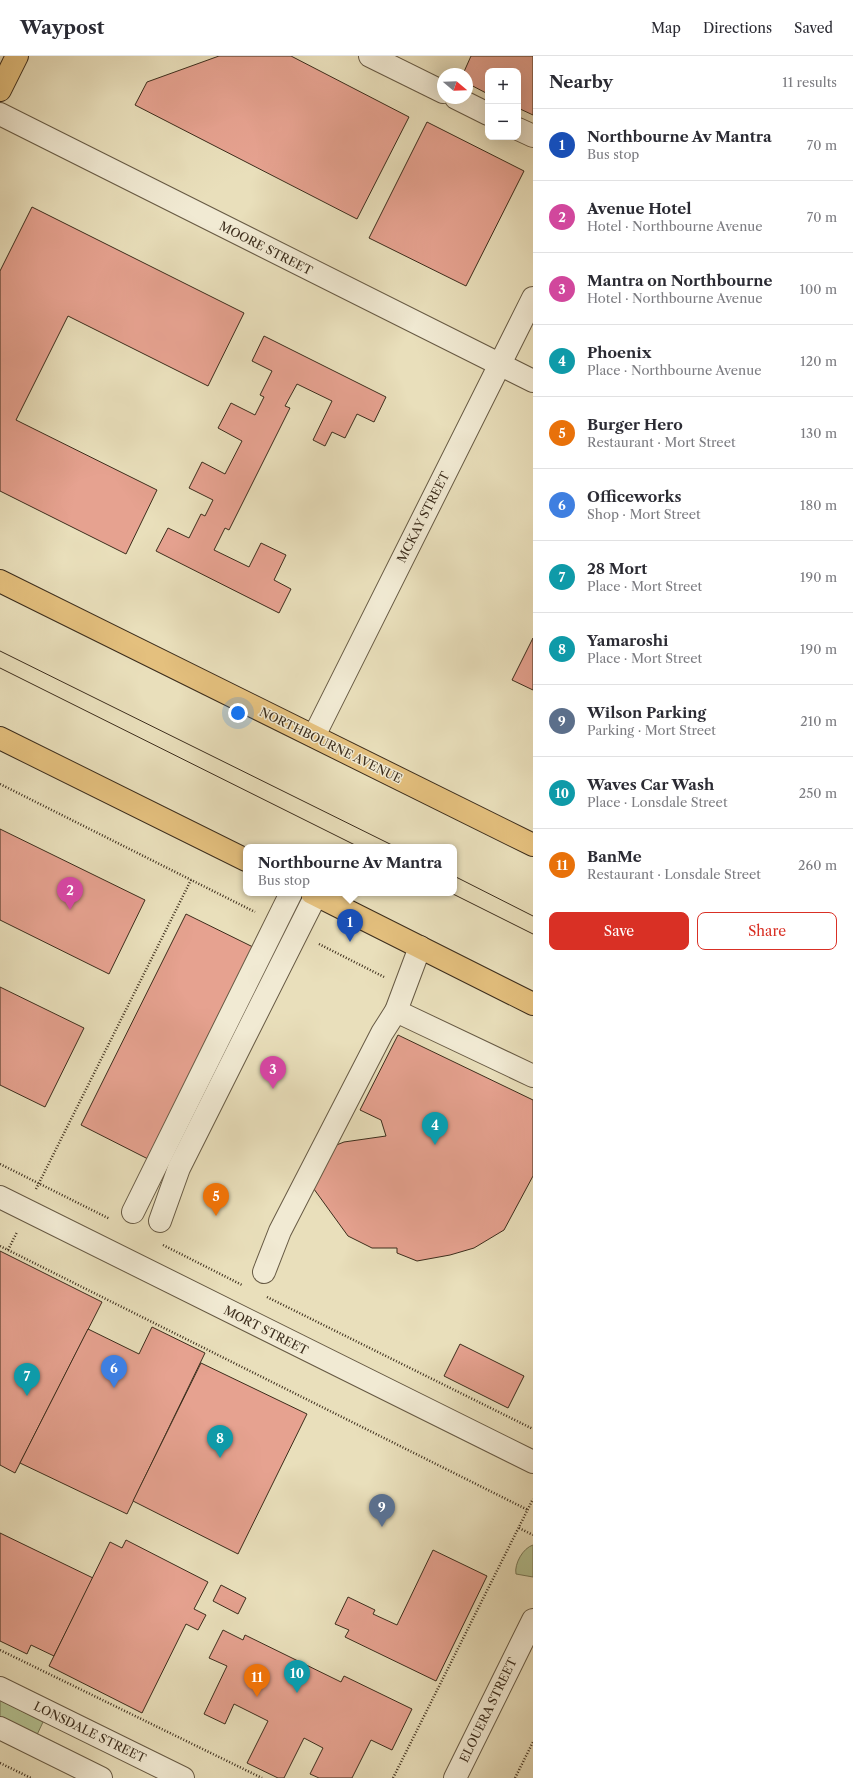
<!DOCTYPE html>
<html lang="en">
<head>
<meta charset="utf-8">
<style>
	body { margin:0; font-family:"Libre Caslon Text",serif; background:#f2f2f3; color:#2b2b33 }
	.controls { position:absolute; right:12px; top:12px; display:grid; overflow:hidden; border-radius:8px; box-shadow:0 4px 16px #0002 }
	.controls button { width:36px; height:36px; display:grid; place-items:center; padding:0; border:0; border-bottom:1px solid #e1e1e2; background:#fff; color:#2b2b33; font:20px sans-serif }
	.compass { position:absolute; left:437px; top:12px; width:36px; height:36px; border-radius:50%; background:#fff; box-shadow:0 4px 16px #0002; rotate:109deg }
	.you { position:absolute; left:238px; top:657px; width:14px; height:14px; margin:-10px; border:3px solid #fff; border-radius:50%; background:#1a73e8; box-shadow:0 0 0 6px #1a73e833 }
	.badge { display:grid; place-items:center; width:26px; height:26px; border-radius:50%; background:#d93025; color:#fff; font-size:13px; font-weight:700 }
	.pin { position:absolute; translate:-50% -33px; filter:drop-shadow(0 1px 2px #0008) }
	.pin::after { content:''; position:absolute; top:21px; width:14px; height:12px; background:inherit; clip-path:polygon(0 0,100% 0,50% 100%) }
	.popup { position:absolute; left:243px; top:788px; width:214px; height:52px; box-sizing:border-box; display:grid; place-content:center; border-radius:8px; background:#fff; filter:drop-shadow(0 1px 3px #0005); font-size:13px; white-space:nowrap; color:#7c7c81 }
	.popup b { font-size:15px; color:#2b2b33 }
	.popup::after { content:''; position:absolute; left:50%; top:100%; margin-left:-8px; border:8px solid transparent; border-top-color:#fff }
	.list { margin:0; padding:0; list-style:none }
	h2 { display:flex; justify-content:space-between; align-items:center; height:52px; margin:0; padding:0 16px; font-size:17px }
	h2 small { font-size:13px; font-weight:400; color:#7c7c81 }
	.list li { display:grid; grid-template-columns:26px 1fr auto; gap:12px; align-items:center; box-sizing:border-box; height:72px; padding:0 16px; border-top:1px solid #e1e1e2 }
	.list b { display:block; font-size:15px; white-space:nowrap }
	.list p { margin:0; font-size:13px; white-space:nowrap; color:#7c7c81 }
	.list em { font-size:13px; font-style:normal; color:#7c7c81 }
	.actions { display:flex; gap:8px; padding:12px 16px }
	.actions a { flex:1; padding:9px 0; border:1px solid #d93025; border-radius:8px; text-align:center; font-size:14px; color:#d93025 }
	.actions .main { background:#d93025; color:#fff }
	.map { position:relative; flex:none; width:533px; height:1722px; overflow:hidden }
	header { display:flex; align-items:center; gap:24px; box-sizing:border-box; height:56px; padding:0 20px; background:#fff; border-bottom:1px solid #e1e1e2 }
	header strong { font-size:19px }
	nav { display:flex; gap:22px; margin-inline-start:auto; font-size:14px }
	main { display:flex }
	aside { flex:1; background:#fff }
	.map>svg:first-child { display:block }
</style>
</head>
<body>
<header>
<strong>Waypost</strong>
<nav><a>Map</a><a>Directions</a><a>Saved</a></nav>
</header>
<main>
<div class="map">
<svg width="533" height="1722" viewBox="0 0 533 1722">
	<rect width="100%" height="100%" fill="#e9dfbb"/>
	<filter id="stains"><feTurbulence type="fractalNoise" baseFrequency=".005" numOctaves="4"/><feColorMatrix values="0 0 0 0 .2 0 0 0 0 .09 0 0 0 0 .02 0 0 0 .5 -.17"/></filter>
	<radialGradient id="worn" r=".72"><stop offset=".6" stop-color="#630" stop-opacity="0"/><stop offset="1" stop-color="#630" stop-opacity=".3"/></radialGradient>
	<g fill="#b4c292" stroke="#787857">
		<path d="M533,1489V1521L516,1518C514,1508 523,1492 533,1489Z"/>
		<path d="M0,1644L43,1666L35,1683L0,1664Z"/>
	</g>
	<g fill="#e6a290" stroke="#3c2d1c">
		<path d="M219,0H291L409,61L357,163L135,49L147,26Z"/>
		<path d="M471,0H533V59L518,52V15H488V38L467,27V18H463Z"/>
		<path d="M427,66L524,115L466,230L369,182Z"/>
		<path d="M32,151L244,257L208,330L68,260L16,364L157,434L126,498L0,435V215Z"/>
		<path d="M264,280L386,341L374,366L357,358L345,382L332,376L325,390L313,384L332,345L297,328L285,350L290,352L229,474L225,472L214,494L249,511L261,487L286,499L274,524L291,533L279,557L156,495L168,472L189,482L201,458L205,460L213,444L189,432L202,406L225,418L242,385L218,372L231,347L255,359L264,341L260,339L272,315L252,305Z"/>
		<path d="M533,582V634L512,624Z"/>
		<path d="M0,773L145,844L109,918L0,864Z"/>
		<path d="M186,858L255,892L150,1104L81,1069Z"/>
		<path d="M0,931L84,972L45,1051L0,1029Z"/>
		<path d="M398,979L533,1044V1120L504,1174L474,1192L450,1199L417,1205L397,1197V1192H372L348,1180L311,1129L329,1092L344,1086L386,1080L381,1064L360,1054Z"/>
		<path d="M0,1195L102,1246L15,1417L0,1409Z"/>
		<path d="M152,1271L205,1297L127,1458L20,1407L88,1273L139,1298Z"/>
		<path d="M460,1288L524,1320L508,1352L444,1320Z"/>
		<path d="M201,1307L307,1358L238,1498L133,1445Z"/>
		<path d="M0,1477L93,1522L54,1600L31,1589L27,1598L0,1585Z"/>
		<path d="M126,1484L208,1526L194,1553L206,1559L198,1574L186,1568L142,1657L49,1610L110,1486L122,1492Z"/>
		<path d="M433,1494L487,1520L436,1625L345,1581L349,1574L335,1568L348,1541L375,1554L373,1558L397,1569Z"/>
		<path d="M221,1529L246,1542L238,1558L213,1545Z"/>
		<path d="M223,1574L243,1584L245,1579L341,1626L344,1620L412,1653L392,1694L371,1684L352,1722H319L310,1718L323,1692L304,1682L284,1722H278L247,1707L268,1665L234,1648L225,1668L204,1658L227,1610L209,1602Z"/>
	</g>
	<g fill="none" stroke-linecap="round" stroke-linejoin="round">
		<g stroke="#675a44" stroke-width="24">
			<g id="minor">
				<path d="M370,0L443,36"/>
				<path d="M456,42L488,58"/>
				<path d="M0,58L533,325"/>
				<path d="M518,73L533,80"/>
				<path d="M314,680L533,242"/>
				<path d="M396,955L533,1020"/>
				<path d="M0,1141L533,1406"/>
				<path d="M133,1156L291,837"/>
				<path d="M160,1165L179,1112L316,839"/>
				<path d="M264,1216L280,1175L382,977L396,955L420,891"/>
				<path d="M0,1632L183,1722"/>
				<path d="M0,1672L101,1722"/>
				<path d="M455,1722L533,1564"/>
			</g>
		</g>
		<g stroke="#3c2d1c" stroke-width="24">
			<path id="major" d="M0,34L17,0"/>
		</g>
		<g stroke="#3c2d1c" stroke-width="24">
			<g id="highway">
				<path d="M0,525L533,789"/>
				<path d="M0,682L246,804"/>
				<path d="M312,837L533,948"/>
			</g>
		</g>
		<g stroke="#3c2d1c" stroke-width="2.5" stroke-dasharray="1 2" stroke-linecap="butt">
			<path d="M0,728L255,856"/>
			<path d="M319,888L384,921"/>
			<path d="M0,1108L110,1163"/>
			<path d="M36,1133L191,824"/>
			<path d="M163,1189L242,1229"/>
			<path d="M0,1190L528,1454"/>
			<path d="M8,1194L17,1176"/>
			<path d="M267,1241L533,1373"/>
			<path d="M519,1472L533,1479"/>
			<path d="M0,1594L262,1722"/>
			<path d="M0,1707L31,1722"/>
			<path d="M393,1722L533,1443"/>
			<path d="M515,1722L533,1686"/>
		</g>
		<use href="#minor" stroke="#f1ead3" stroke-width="22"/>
		<use href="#major" stroke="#e4c07e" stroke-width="22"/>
		<use href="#highway" stroke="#e4c07e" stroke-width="22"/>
		<g stroke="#3c2d1c" stroke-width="1">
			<path d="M0,595L396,791"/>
			<path d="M0,612L359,791"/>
			<path d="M454,820L533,860"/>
			<path d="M451,837L533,878"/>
		</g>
	</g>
	<g text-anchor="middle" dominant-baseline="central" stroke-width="3" stroke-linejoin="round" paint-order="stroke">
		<g font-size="12" fill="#3c2d1c" stroke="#f1ead3">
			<text transform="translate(266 192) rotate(27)">MOORE STREET</text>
			<text transform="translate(423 461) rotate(-63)">MCKAY STREET</text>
			<text transform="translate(331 689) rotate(26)">NORTHBOURNE AVENUE</text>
			<text transform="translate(266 1274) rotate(27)">MORT STREET</text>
			<text transform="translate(488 1654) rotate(-64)">ELOUERA STREET</text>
			<text transform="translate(90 1676) rotate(26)">LONSDALE STREET</text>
		</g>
	</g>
	<rect width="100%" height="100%" filter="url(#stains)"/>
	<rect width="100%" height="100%" fill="url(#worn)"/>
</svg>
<div class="controls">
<button>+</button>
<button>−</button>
</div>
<svg class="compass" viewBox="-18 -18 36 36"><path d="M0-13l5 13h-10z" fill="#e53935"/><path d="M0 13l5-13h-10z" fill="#7c7c81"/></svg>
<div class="you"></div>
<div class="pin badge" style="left:350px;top:886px;background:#1a4fb4">1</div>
<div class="popup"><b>Northbourne Av Mantra</b>Bus stop</div>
<div class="pin badge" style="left:70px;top:854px;background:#d1479c">2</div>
<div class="pin badge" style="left:273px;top:1033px;background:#d1479c">3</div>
<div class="pin badge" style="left:435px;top:1089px;background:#0f9aa8">4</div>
<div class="pin badge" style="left:216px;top:1160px;background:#e8710a">5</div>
<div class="pin badge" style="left:114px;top:1332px;background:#3f7fe0">6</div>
<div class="pin badge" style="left:27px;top:1340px;background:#0f9aa8">7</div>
<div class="pin badge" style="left:220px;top:1402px;background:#0f9aa8">8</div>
<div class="pin badge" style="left:382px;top:1471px;background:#5c6f8a">9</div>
<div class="pin badge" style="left:297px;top:1637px;background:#0f9aa8">10</div>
<div class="pin badge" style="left:257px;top:1641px;background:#e8710a">11</div>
</div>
<aside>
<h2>Nearby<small>11 results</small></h2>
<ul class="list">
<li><span class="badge" style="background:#1a4fb4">1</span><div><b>Northbourne Av Mantra</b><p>Bus stop</p></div><em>70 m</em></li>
<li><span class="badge" style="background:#d1479c">2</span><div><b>Avenue Hotel</b><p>Hotel · Northbourne Avenue</p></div><em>70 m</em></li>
<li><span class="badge" style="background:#d1479c">3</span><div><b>Mantra on Northbourne</b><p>Hotel · Northbourne Avenue</p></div><em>100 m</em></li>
<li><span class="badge" style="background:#0f9aa8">4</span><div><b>Phoenix</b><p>Place · Northbourne Avenue</p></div><em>120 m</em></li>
<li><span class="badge" style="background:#e8710a">5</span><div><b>Burger Hero</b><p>Restaurant · Mort Street</p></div><em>130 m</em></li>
<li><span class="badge" style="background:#3f7fe0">6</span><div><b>Officeworks</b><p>Shop · Mort Street</p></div><em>180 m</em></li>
<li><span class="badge" style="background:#0f9aa8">7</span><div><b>28 Mort</b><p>Place · Mort Street</p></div><em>190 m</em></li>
<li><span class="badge" style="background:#0f9aa8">8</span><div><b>Yamaroshi</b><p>Place · Mort Street</p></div><em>190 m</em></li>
<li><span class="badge" style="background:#5c6f8a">9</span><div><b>Wilson Parking</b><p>Parking · Mort Street</p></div><em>210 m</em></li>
<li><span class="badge" style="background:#0f9aa8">10</span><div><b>Waves Car Wash</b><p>Place · Lonsdale Street</p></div><em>250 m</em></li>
<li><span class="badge" style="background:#e8710a">11</span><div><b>BanMe</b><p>Restaurant · Lonsdale Street</p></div><em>260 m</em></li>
</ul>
<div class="actions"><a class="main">Save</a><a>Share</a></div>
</aside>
</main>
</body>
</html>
